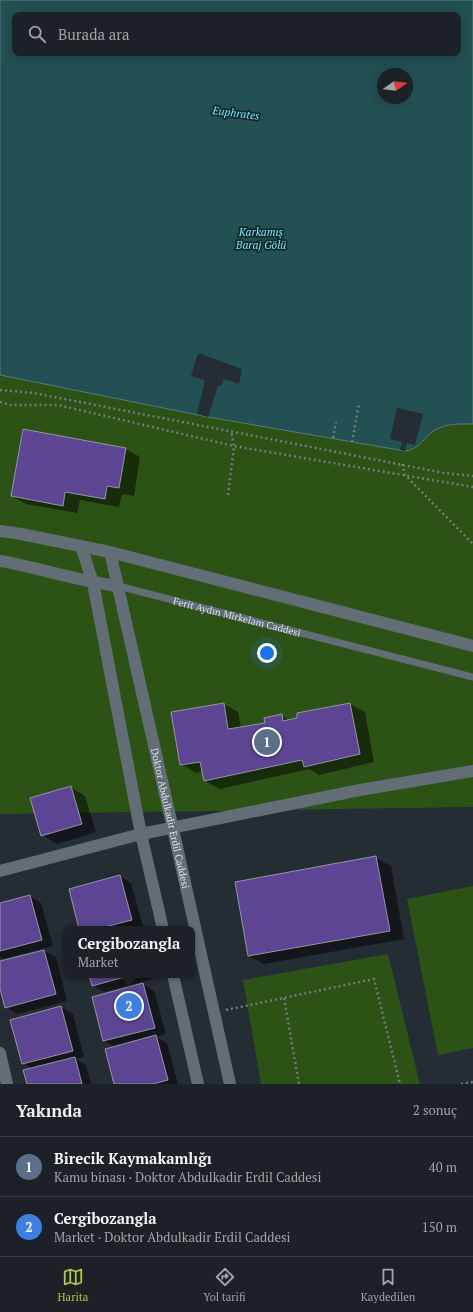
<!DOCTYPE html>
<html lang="tr">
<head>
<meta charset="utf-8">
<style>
	body { margin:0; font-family:"PT Serif",serif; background:#282e33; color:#f1f3f6 }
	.compass { position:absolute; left:377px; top:68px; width:36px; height:36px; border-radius:50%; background:#1b2127; box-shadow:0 2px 10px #0003; rotate:76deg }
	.you { position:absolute; left:267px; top:653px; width:14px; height:14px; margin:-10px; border:3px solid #fff; border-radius:50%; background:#1a73e8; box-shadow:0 0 0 6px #1a73e833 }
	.badge { display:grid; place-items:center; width:26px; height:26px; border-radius:50%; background:#b4c24a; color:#fff; font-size:13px; font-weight:700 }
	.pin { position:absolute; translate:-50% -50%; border:2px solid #fff; box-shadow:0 1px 4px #0006 }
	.popup { position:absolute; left:63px; top:926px; width:132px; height:52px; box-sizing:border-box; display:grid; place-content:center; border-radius:8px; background:#1b2127; filter:drop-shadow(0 1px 3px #0005); font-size:13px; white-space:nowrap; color:#a0a3a7 }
	.popup b { font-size:15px; color:#f1f3f6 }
	.popup::after { content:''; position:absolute; left:50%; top:100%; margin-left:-8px; border:8px solid transparent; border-top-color:#1b2127 }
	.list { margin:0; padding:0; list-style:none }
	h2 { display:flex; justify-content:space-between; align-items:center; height:52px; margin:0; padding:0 16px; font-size:17px }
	h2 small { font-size:13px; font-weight:400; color:#a0a3a7 }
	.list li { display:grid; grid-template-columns:26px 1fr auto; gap:12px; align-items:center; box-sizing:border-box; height:60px; padding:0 16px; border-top:1px solid #393e44 }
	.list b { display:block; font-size:15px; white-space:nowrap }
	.list p { margin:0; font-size:13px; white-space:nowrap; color:#a0a3a7 }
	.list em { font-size:13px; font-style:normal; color:#a0a3a7 }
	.icon { flex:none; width:22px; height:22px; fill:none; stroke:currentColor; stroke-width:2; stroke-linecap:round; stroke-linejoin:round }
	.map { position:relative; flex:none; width:473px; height:1084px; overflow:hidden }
	.search { position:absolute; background:#1b2127; box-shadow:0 2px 10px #0003; left:12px; right:12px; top:12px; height:44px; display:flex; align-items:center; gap:10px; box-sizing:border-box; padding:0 14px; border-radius:8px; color:#a0a3a7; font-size:15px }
	.sheet { height:172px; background:#1b2127 }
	nav { display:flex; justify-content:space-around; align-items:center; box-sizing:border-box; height:56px; border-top:1px solid #393e44; background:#1b2127; font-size:11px; color:#a0a3a7 }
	nav a { display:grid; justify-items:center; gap:2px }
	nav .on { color:#b4c24a }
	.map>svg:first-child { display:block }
</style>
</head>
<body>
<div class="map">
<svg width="473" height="1084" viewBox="0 0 473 1084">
	<rect width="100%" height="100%" fill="#242c34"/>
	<g fill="#2c5315">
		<path d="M0,294L473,415V807L0,814Z"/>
		<path d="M473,886V1048L438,1055L407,899Z"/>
		<path d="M388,954L420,1084H261L243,980Z"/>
	</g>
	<path fill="#235053" stroke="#5a7b7f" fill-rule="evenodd" d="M0,0H473V424C460,424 447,423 435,430C423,437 421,449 405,451L208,417L0,375ZM15,15H458V53H15ZM383,74H407V98H383Z"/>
	<g fill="#242c34">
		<path d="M198,353L242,369L239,384L224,379L221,386H218L208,417L197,414L205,380L191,376Z"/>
		<path d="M397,408L423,414L415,445L407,443L405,451L400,450L402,442L390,439Z"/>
	</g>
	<g fill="#0007">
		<path d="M126,449L140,457L134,496L122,494L119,507L80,500L77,513L26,504L12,496Z"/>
		<path d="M224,704L238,712L241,728L266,723L282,716L290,721L350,704L365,712L374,762L319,775L309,769L220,789L205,781L203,771L196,773L181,764Z"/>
		<path d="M71,787L85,796L96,832L57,844L42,835Z"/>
		<path d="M376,858L391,866L404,939L264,964L249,956L236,883Z"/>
		<path d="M120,876L131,883L143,926L132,929H80Z"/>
		<path d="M30,896L41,903L53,946L3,959L0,957V904Z"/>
		<path d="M44,951L56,957L67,1001L17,1014L6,1007L0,985V962Z"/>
		<path d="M90,975H152L153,979L104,992L92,985Z"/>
		<path d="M142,984L154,991L166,1034L156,1037L167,1043L178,1084H115L116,1047L104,1041L93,997Z"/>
		<path d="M61,1007L73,1014L84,1057L76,1059L86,1065L91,1084H28L33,1069L23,1063Z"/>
	</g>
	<g fill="#5c4694" stroke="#9794a1">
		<path d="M23,429L126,448L119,488L107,486L105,499L65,492L63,506L11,496Z"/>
		<path d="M224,703L228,729L265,723L264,718L282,714L283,721L297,718V713L350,703L360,754L304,767L302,760L204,781L200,762L180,765L171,712Z"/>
		<path d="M71,786L82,824L41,836L30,798Z"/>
		<path d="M376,856L390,931L248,956L235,882Z"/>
		<path d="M120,875L132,920L97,929H79L69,889Z"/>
		<path d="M30,895L42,940L0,951V903Z"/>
		<path d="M44,950L56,994L5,1008L0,989V961Z"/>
		<path d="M89,975H132L92,986Z"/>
		<path d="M143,983L155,1028L103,1041L92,997Z"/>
		<path d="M61,1006L73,1051L22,1064L10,1020Z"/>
		<path d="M156,1035L168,1080L153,1084H114L105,1049Z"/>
		<path d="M75,1057L82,1084H27L23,1070Z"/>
	</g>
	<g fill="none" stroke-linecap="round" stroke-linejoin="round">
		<g stroke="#737a81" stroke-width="2.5" stroke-dasharray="2 3" stroke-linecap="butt">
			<path d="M0,390L34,393L444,473L473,476"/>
			<path d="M0,402L10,405H58L234,446L473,487"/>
			<path d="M333,438L336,422"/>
			<path d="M352,442L359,404"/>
			<path d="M402,464L405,475L473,544"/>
			<path d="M228,495L234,446L231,431"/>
			<path d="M284,998L299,1084"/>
			<path d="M226,1010L374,979L400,1084"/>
			<path d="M461,1084L473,1082"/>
		</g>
		<path stroke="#636d76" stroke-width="7" id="s1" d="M118,586L473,677"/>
		<g stroke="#636d76" stroke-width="12">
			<path d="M81,546L93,583L141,834L163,929"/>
			<path id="s2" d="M110,552L173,829L230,1084"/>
			<path d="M0,871L141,834L360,790L473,771"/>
			<path d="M173,975L198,1084"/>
		</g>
		<g stroke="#636d76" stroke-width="12">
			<path d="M0,531L21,534L110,552L473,646"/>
			<path d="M0,561C40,568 78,581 118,586"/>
			<path d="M0,1053L7,1084"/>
		</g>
	</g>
	<g text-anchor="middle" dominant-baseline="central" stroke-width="3.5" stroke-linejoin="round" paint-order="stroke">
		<g font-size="10" fill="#dae0e5" stroke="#1a232a">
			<text stroke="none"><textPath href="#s1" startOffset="123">Ferit Aydın Mirkelam Caddesi</textPath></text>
			<text stroke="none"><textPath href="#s2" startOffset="273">Doktor Abdulkadir Erdil Caddesi</textPath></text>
		</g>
		<g font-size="11" font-style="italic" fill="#66f5ff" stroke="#1a232a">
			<text transform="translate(236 113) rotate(7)">Euphrates</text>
			<text x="261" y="232">Karkamış<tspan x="261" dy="13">Baraj Gölü</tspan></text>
		</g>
	</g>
</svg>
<svg class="compass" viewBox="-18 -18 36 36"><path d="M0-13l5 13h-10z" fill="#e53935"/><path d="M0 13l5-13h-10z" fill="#a0a3a7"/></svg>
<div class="you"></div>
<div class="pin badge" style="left:267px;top:742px;background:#5c6f8a">1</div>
<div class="pin badge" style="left:129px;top:1006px;background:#3f7fe0">2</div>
<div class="popup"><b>Cergibozangla</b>Market</div>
<div class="search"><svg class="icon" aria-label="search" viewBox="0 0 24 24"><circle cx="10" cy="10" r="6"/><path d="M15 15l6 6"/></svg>Burada ara</div>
</div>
<section class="sheet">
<h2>Yakında<small>2 sonuç</small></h2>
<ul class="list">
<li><span class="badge" style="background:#5c6f8a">1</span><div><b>Birecik Kaymakamlığı</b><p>Kamu binası · Doktor Abdulkadir Erdil Caddesi</p></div><em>40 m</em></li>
<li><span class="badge" style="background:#3f7fe0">2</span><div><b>Cergibozangla</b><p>Market · Doktor Abdulkadir Erdil Caddesi</p></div><em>150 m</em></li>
</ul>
</section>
<nav>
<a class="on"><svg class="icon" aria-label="map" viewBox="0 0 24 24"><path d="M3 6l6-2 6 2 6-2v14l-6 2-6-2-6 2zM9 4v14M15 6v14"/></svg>Harita</a>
<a><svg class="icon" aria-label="directions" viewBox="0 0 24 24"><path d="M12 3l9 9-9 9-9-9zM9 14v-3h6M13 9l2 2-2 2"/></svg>Yol tarifi</a>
<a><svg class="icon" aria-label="saved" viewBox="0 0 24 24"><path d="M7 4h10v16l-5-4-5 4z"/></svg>Kaydedilen</a>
</nav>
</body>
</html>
